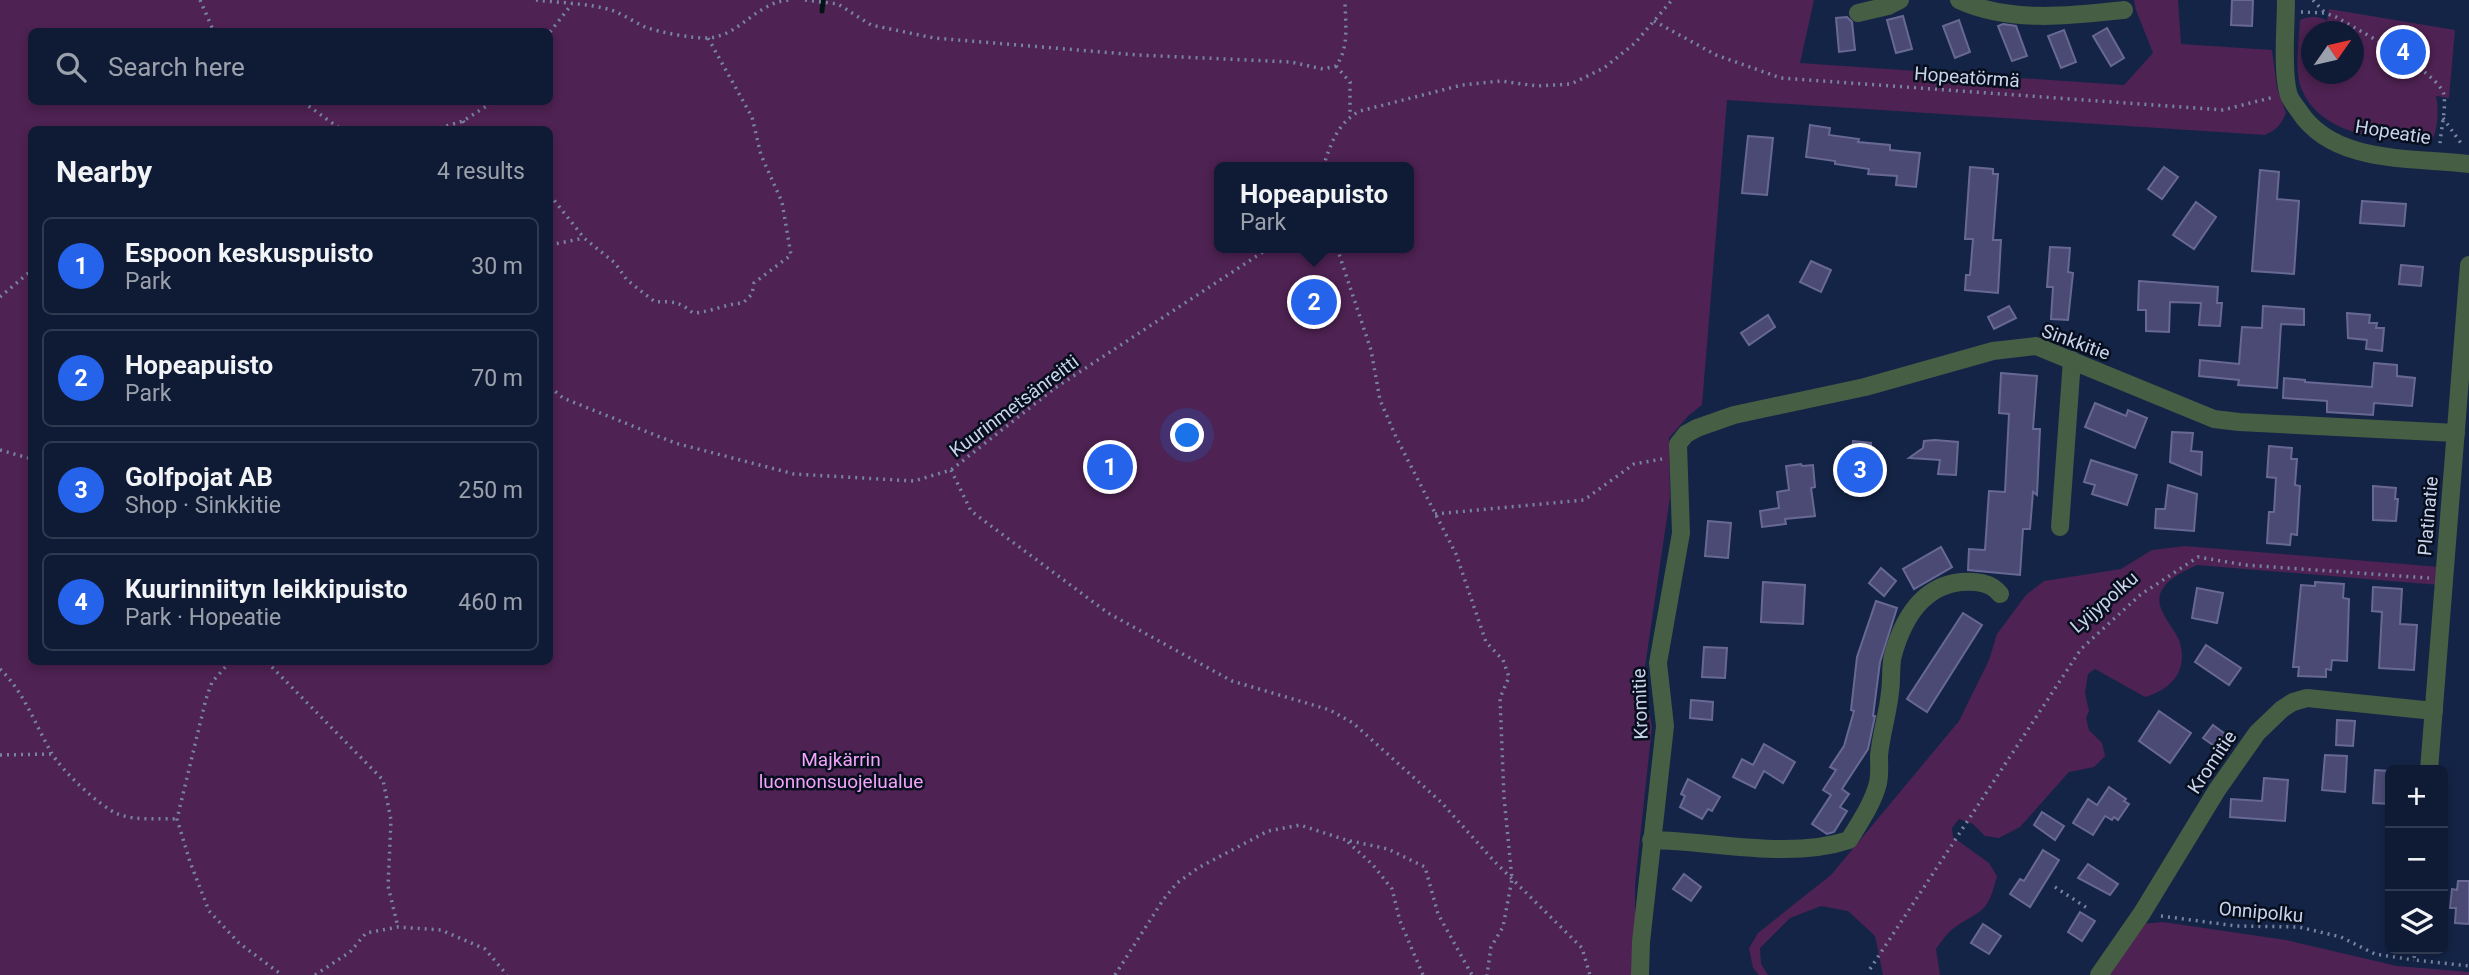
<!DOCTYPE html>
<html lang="en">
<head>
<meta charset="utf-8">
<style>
	body { margin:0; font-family:Roboto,sans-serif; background:#18243c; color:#f1f3f6 }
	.controls { position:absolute; right:21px; bottom:21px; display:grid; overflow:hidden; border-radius:10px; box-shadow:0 4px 10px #0003 }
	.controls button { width:63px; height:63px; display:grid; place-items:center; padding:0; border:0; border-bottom:2px solid #2f394f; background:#0f1b34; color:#f1f3f6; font:35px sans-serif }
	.compass { position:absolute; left:2301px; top:21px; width:63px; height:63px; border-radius:50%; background:#0f1b34; box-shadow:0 4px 10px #0003; rotate:56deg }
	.you { position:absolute; left:1188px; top:436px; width:24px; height:24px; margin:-18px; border:5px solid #fff; border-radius:50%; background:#1a73e8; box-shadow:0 0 0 10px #1a73e833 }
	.badge { display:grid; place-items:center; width:46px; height:46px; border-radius:50%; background:#2563eb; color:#fff; font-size:23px; font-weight:700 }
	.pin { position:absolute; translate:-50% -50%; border:4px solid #fff; box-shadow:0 2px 7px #0006 }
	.popup { position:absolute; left:1214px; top:162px; width:200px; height:91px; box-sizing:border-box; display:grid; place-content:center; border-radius:10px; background:#0f1b34; filter:drop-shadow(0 2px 5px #0005); font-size:23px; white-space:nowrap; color:#9ba1ac }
	.popup b { font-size:26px; color:#f1f3f6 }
	.popup::after { content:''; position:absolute; left:50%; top:100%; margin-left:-14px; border:14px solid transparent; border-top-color:#0f1b34 }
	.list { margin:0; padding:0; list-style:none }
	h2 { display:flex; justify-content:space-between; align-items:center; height:91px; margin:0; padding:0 28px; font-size:30px }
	h2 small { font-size:23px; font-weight:400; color:#9ba1ac }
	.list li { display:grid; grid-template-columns:46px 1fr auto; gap:21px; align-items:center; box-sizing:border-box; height:98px; margin:0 14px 14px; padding:0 14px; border:2px solid #2f394f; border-radius:10px }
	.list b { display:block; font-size:26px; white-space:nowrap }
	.list p { margin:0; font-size:23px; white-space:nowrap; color:#9ba1ac }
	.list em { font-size:23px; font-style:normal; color:#9ba1ac }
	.icon { flex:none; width:38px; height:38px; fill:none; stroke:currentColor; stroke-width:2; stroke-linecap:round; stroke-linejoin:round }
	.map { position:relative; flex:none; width:2469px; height:975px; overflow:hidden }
	.search { position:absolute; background:#0f1b34; box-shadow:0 4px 10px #0003; left:28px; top:28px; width:525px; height:77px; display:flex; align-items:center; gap:18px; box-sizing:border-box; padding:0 24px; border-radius:10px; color:#9ba1ac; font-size:26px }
	.panel { position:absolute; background:#0f1b34; box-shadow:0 4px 10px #0003; left:28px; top:126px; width:525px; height:539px; border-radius:10px }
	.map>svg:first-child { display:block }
</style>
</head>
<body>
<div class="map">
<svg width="2469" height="975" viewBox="0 0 2469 975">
	<rect width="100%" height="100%" fill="#142446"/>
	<g fill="#4e2252" fill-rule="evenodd">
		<path d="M0,0H1814L1800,63L2124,85L2153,53L2136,10L2134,0H2178L2181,44L2272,50L2277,88L2286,113C2281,125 2276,130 2265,135L1727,100L1702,405L1688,416L1669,438L1670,497L1643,680L1652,727L1635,885V975H0ZM32,32H550V102H32ZM32,130H550V662H32ZM1220,167H1408V248H1220Z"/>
		<path d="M2329,9L2455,30L2449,98L2436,96C2439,109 2438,131 2431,142C2422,146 2409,142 2399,141C2364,137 2318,128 2302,90C2294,70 2299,42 2300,20C2308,16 2321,16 2327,21ZM2312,32H2354V74H2312Z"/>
		<path d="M2185,546L2440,567L2439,585L2197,565C2185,571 2169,577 2162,590C2152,607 2173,625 2179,640C2189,669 2173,689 2145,697L2095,669L2088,674L2085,693L2089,711L2086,718L2089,730L2102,743L2105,756L2094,767L2069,772L2020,827L1999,838L1985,836L1973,824L1959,819L1952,828L1953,837L1989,863L1997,876C1987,915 1983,908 1954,928C1947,933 1941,942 1936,949L1940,975H1883L1875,936L1848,911L1821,906L1790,918L1760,948L1761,964L1768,975H1759L1753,968L1749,948L1758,933L1831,875L1959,721L1989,660L1997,634L2026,595L2044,581L2121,569L2152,550Z"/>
		<path d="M2163,922L2286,940L2397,966L2469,972V975H2108L2140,924Z"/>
	</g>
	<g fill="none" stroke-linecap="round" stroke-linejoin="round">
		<path stroke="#041416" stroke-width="5" d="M822,11L823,0"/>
	</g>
	<g fill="#4b4a74" stroke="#686894" stroke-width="2">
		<path d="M2232,0H2253L2252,26L2231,25Z"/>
		<path d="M1903,16L1912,49L1896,53L1887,20Z"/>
		<path d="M1847,17L1852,22L1855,50L1839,52L1836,18Z"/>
		<path d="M1959,20L1970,52L1955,58L1943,26Z"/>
		<path d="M2003,24L2016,26L2027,56L2012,61L1998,26Z"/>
		<path d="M2107,28L2124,58L2111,66L2093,36Z"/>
		<path d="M2064,30L2076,62L2061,68L2048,36Z"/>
		<path d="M1810,125L1830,128L1829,135L1859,139L1858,142L1890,145V150L1920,153L1916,187L1896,185L1897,176L1868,174L1869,169L1835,164V161L1806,157Z"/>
		<path d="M1748,136L1773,138L1767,195L1742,193Z"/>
		<path d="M1970,167L1993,169V174H1998L1993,240H2001L1998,293L1965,290L1966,275H1970L1973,239H1965Z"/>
		<path d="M2164,167L2178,177L2162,199L2148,189Z"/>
		<path d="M2260,170L2279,172L2277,199L2299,201L2294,274L2252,271Z"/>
		<path d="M2362,201L2406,204L2404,226L2360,223Z"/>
		<path d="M2196,202L2216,217L2194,249L2173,235Z"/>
		<path d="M2050,247L2070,248L2068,272L2073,273L2068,320L2051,319L2053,287H2047Z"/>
		<path d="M1811,261L1831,270L1821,292L1800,282Z"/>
		<path d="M2401,265L2423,267L2421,286L2399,284Z"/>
		<path d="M2139,281L2218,287L2217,303H2222L2220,326L2199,325L2201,303L2170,302L2169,332L2146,331V310H2138Z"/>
		<path d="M2009,306L2016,318L1994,329L1988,317Z"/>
		<path d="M2263,306L2304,309V325L2281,324L2277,388L2238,385L2239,380L2199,376L2200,360L2239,364L2242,327L2262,328Z"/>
		<path d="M2347,313L2370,315L2369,323H2377L2376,328H2384L2382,351L2366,349L2367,340L2348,338Z"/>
		<path d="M1768,315L1775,327L1749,345L1741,333Z"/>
		<path d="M2374,363L2397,365V376L2415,378L2412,406L2374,403L2373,415L2327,412V401L2283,398L2284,378L2305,380V382L2372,387Z"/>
		<path d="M2001,373L2037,376L2033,429H2040L2037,495L2033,492L2030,529H2023L2020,575L1968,570L1969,549L1985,550L1989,491L2005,492L2009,414L1999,413Z"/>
		<path d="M2095,403L2126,416L2128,410L2147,418L2135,448L2085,427Z"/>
		<path d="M2172,432L2193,433L2191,451L2202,452L2201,475L2170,462Z"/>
		<path d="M1935,440L1958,442L1956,475L1938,474L1940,460L1909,458L1923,448L1924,441Z"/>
		<path d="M1853,441L1871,443L1870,461L1878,462L1876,481L1865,480L1863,493L1845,492L1848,459H1852Z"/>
		<path d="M2269,446L2292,448L2291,459H2297L2295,485L2300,486L2297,535L2291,534L2290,545L2267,543L2269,512H2274L2276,478L2267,477Z"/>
		<path d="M2091,460L2137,475L2127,505L2092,494L2095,485L2084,482Z"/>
		<path d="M1801,464L1802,466L1813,465L1815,487L1811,488L1815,516L1785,519L1786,524L1762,527L1760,511L1779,508L1777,492L1789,490L1786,466Z"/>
		<path d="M2168,485L2197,494L2194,531L2155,528L2156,509H2165Z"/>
		<path d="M2373,486L2396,488L2395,499H2398L2396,521L2373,520Z"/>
		<path d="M1708,521L1731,523L1728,558L1705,556Z"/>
		<path d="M1941,547L1952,567L1914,589L1903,569Z"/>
		<path d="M1881,568L1896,581L1884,596L1869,583Z"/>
		<path d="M1763,582L1805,585L1803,624L1761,622Z"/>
		<path d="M2315,582L2344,584L2343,598L2349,599L2347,661L2332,660L2331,670L2326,669V677L2298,676L2299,667H2293L2301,585L2315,586Z"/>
		<path d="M2373,587L2402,589L2400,624L2417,625L2414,670L2379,668L2382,612L2372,611Z"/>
		<path d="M2197,588L2223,593L2217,623L2192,618Z"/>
		<path d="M1876,601L1897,608L1880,662L1873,716H1875L1868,749L1842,789L1849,794L1840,807L1847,811L1834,832L1827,834L1812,824L1831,795L1823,790L1836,770L1830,767L1844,746L1854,711L1851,710L1857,657Z"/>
		<path d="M1963,613L1982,625L1927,712L1907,699Z"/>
		<path d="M2206,645L2241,668L2229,685L2195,662Z"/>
		<path d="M1704,647L1727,648L1725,678L1702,677Z"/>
		<path d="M1691,700L1713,702L1712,720L1690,718Z"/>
		<path d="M2159,711L2191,733L2170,763L2139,741Z"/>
		<path d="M2337,720L2355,721L2353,746L2336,745Z"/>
		<path d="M2213,725L2232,739L2223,752L2203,738Z"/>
		<path d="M1764,744L1795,762L1783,783L1764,771L1755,788L1733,777L1742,759L1753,765Z"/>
		<path d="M2325,755L2347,756L2345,792L2322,790Z"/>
		<path d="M2375,770L2390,771V804L2373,803Z"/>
		<path d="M2264,778L2288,780L2285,821L2230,817L2231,799L2262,801Z"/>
		<path d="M1688,779L1720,797L1712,811L1708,809L1702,819L1680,807L1685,796L1681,794Z"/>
		<path d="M2109,787L2126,799L2124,801L2129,804L2118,820L2114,817L2112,820L2105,816L2093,835L2073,823L2088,799L2097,805Z"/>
		<path d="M2042,812L2064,826L2055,840L2034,825Z"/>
		<path d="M2043,850L2059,860L2030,907L2010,894L2020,879L2024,881Z"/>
		<path d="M2088,864L2118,884L2110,895L2078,878Z"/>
		<path d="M1684,874L1701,887L1691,901L1673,889Z"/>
		<path d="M2458,881H2469V924L2455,923L2456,908H2450L2452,889L2457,890Z"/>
		<path d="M2080,912L2095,921L2082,941L2068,932Z"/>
		<path d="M1983,924L2001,936L1989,954L1971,943Z"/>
	</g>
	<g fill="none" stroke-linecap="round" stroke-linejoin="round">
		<g stroke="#7785a1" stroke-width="3.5" stroke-dasharray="2 5" stroke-linecap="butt">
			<path d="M200,0L214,32"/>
			<path d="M536,0C560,3 588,3 611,10C623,14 634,22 645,27C658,32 695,39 709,38C741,35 756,2 790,0"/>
			<path d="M805,0L838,4L871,25L934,38L1138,55L1291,62L1323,69L1336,66C1350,47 1345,22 1345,0"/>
			<path d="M2313,0L2325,13"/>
			<path d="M2301,12L2325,13L2336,17C2358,30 2440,73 2444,95C2446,110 2441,129 2440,144"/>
			<path d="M1654,21L1716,55L1781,78L2223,110L2274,97"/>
			<path d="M550,32L572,4"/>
			<path d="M1336,66L1350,82V116"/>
			<path d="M303,102L342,130"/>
			<path d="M2443,118L2463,146"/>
			<path d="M463,121L469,130"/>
			<path d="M433,130L463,121L493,102"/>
			<path d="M1323,167C1331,144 1337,123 1360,111L1462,85L1501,81L1537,86L1571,84L1604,68L1635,43L1672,0"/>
			<path d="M550,195L584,238L615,263L627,280L655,302C673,301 680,302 693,313C711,312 725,304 743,303L752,294L754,283L791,255L782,202L761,155L752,117L708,38"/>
			<path d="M550,245L584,238"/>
			<path d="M1337,248L1371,350L1380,400L1396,437L1456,554L1486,642L1503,660L1509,677L1500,698L1504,797L1512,879L1503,927L1491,947L1487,975"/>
			<path d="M0,297L32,270"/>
			<path d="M550,387L563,398L675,443L794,474L914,481L951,470L1055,388L1269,248"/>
			<path d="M0,450L32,459"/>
			<path d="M951,470L971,511L1108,613L1232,681L1330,710L1353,723L1441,802L1494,861L1582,948L1590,975"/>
			<path d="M1435,514L1584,500L1634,464L1662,459"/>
			<path d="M230,662L212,682L206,699L177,819L190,862L209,911L239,943L282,975"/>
			<path d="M267,662L383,780L391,820L388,886L398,927"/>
			<path d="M0,669C24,692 35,724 51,752C60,769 100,807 118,814C135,821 159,818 177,819"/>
			<path d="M0,755L52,754"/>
			<path d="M1348,842L1373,865L1392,889L1400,921L1423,975"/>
			<path d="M2055,887L2090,910"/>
			<path d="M2161,916L2237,926L2299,927L2341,937L2375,954L2414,960"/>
			<path d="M2415,949L2414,960L2469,966"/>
			<path d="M1870,969L2081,649L2140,595L2198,557L2245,565L2429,578"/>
			<path d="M315,975L350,952L366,933L398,927L441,930L485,949L507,975"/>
			<path d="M1115,975L1163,900L1177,883L1198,868L1268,831L1300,825L1346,840L1388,849L1425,867L1438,914L1472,975"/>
		</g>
		<g stroke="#455e44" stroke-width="18">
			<path d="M1959,0C2009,23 2070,16 2124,10"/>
			<path d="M2286,0C2286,24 2282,70 2288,92C2289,99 2295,105 2299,111C2334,165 2413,157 2469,164"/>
			<path d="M1858,13L1888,6L1900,0"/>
			<path d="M2060,527L2072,360"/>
			<path d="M2429,770L2469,265"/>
			<path d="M1651,840C1715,841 1789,860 1849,840C1860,822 1873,803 1878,783C1880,774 1879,764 1879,756C1881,734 1888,713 1890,692C1892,680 1890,666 1893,655C1903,619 1922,586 1961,582C1976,581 1991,582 2000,594"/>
			<path d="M1640,975L1641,942L1665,726L1658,663L1681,533L1678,444L1686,434L1697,428L1734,415L1865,387L1993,351L2036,346L2214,419L2239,422L2456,433"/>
			<path d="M2099,975L2142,913L2217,790L2257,733L2282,709L2293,702L2307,698L2434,711"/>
		</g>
	</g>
	<g text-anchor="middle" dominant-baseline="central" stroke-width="5" stroke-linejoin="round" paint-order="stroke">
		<g font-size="19" fill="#c8d4eb" stroke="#070e1d">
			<text transform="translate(1967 77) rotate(4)">Hopeatörmä</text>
			<text transform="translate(2393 132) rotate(9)">Hopeatie</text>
			<text transform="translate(2076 342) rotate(20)">Sinkkitie</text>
			<text transform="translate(1014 406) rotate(-37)">Kuurinmetsänreitti</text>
			<text transform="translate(2428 516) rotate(-85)">Platinatie</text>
			<text transform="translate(2104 602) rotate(-41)">Lyijypolku</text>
			<text transform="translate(1640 704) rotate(-92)">Kromitie</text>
			<text transform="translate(2212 762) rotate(-56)">Kromitie</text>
			<text transform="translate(2261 912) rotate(5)">Onnipolku</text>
		</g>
		<g font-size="19" fill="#f3a3fa" stroke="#070e1d">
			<text x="841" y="759">Majkärrin<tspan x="841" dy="22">luonnonsuojelualue</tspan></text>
		</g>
	</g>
</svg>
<div class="controls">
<button>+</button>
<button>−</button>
<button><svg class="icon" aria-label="layers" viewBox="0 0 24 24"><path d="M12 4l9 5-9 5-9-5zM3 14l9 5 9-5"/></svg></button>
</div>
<svg class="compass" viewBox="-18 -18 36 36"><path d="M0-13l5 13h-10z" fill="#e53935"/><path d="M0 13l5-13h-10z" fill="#9ba1ac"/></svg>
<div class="you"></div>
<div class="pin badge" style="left:1110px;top:467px">1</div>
<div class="pin badge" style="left:1314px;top:302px">2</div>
<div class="popup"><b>Hopeapuisto</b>Park</div>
<div class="pin badge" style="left:1860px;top:470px">3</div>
<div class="pin badge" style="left:2403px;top:52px">4</div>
<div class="search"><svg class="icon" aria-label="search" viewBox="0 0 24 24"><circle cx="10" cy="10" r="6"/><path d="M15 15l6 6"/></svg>Search here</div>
<section class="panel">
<h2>Nearby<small>4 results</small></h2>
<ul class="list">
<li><span class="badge">1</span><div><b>Espoon keskuspuisto</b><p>Park</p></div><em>30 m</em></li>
<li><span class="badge">2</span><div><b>Hopeapuisto</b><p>Park</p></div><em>70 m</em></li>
<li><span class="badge">3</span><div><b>Golfpojat AB</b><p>Shop · Sinkkitie</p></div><em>250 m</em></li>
<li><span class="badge">4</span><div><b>Kuurinniityn leikkipuisto</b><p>Park · Hopeatie</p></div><em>460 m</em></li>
</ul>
</section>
</div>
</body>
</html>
